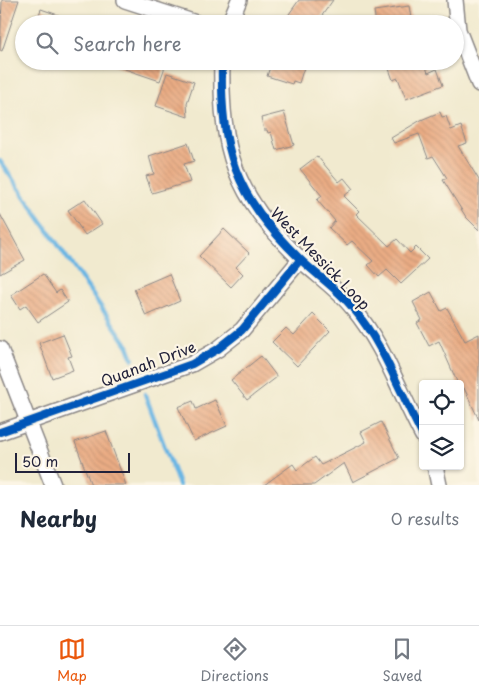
<!DOCTYPE html>
<html lang="en">
<head>
<meta charset="utf-8">
<style>
	body { margin:0; font-family:"Playpen Sans",sans-serif; background:#f2f2f3; color:#1f2937 }
	.controls { position:absolute; right:15px; bottom:15px; display:grid; overflow:hidden; border-radius:5px; box-shadow:0 1px 4px #0004 }
	.controls button { width:45px; height:45px; display:grid; place-items:center; padding:0; border:0; border-bottom:1px solid #e0e1e3; background:#fff; color:#1f2937; font:25px sans-serif }
	.scale { position:absolute; left:15px; bottom:12px; width:115px; box-sizing:border-box; padding-left:5px; border:2px solid #22223b; border-top:0; font-size:14px; line-height:18px; white-space:nowrap; color:#22223b; -webkit-text-stroke:4px #fcf5e5; paint-order:stroke }
	.list { margin:0; padding:0; list-style:none }
	h2 { display:flex; justify-content:space-between; align-items:center; height:65px; margin:0; padding:0 20px; font-size:21px }
	h2 small { font-size:16px; font-weight:400; color:#747a83 }
	.icon { flex:none; width:28px; height:28px; fill:none; stroke:currentColor; stroke-width:2; stroke-linecap:round; stroke-linejoin:round }
	.map { position:relative; flex:none; width:479px; height:485px; overflow:hidden }
	.search { position:absolute; background:#fff; box-shadow:0 1px 4px #0004; left:15px; right:15px; top:15px; height:55px; display:flex; align-items:center; gap:12px; box-sizing:border-box; padding:0 18px; border-radius:28px; color:#747a83; font-size:19px }
	.sheet { height:140px; background:#fff }
	nav { display:flex; justify-content:space-around; align-items:center; box-sizing:border-box; height:70px; border-top:1px solid #e0e1e3; background:#fff; font-size:14px; color:#747a83 }
	nav a { display:grid; justify-items:center; gap:2px }
	nav .on { color:#ea580c }
	.map>svg:first-child { display:block }
</style>
</head>
<body>
<div class="map">
<svg width="479" height="485" viewBox="0 0 479 485">
	<defs>
		<pattern id="building-back-hatch" width="6" height="6" patternUnits="userSpaceOnUse" patternTransform="scale(1.25)"><rect width="6" height="6" fill="#eaac84"/><path d="M-1 5l2 2M0 0l6 6M5-1l2 2" fill="none" stroke="#c89473"/></pattern>
	</defs>
	<rect width="100%" height="100%" fill="#fcf5e5"/>
	<filter id="ink" filterUnits="userSpaceOnUse"><feTurbulence type="fractalNoise" baseFrequency=".02" numOctaves="2"/><feDisplacementMap in="SourceGraphic" scale="10" xChannelSelector="R" yChannelSelector="G"/><feConvolveMatrix kernelMatrix="1 2 1 2 8 2 1 2 1" color-interpolation-filters="sRGB"/></filter>
	<filter id="wash" filterUnits="userSpaceOnUse"><feTurbulence type="fractalNoise" baseFrequency=".0096" numOctaves="4" result="noise"/><feDisplacementMap in="SourceGraphic" scale="20" xChannelSelector="R" yChannelSelector="G"/><feGaussianBlur stdDeviation="1.12" result="paint"/><feColorMatrix in="noise" values="0 0 0 0 0 0 0 0 0 0 0 0 0 0 0 0 0 1.4 0 .05"/><feComposite in="paint" operator="in"/></filter>
	<g filter="url(#wash)">
		<rect width="100%" height="100%" fill="#f1eacf"/>
		<g fill="none" stroke-linecap="round" stroke-linejoin="round">
			<g stroke="#6ab6e3" stroke-width="4.5">
				<path d="M0,161L128,346L133,359"/>
				<path d="M145,394L179,485"/>
			</g>
		</g>
		<g id="blocks">
			<g fill="url(#building-back-hatch)">
				<path d="M2,0H19L2,51L0,50Z"/>
				<path d="M299,0H333L316,24H282Z"/>
				<path d="M409,6L412,24H376L374,11Z"/>
				<path d="M41,9L78,22V24H36Z"/>
				<path d="M111,61H167L160,81L110,64Z"/>
				<path d="M272,61H306L299,83L293,81L292,84L267,76Z"/>
				<path d="M402,61H424L428,73L437,69L443,85L406,99L398,78L393,80L388,66Z"/>
				<path d="M167,73L194,82L187,103L188,117L156,106Z"/>
				<path d="M284,112L294,145L276,150L271,132L268,133L267,130H264L261,118Z"/>
				<path d="M440,112L442,117L446,116L451,130L461,126L467,143L458,146L479,180V230L466,217L443,180L447,178L433,156L428,158L419,134L394,143L391,138L421,120Z"/>
				<path d="M188,143L194,161L184,164L190,182L152,193L146,176L154,174L149,156Z"/>
				<path d="M317,156L339,182L344,178L353,189L344,196L359,211L356,214L389,246L397,239L410,253L416,247L428,259L401,284L387,270L379,277L368,265L373,261L352,241L347,245L329,228L335,221L317,200L322,196L300,169Z"/>
				<path d="M85,199L102,224L85,235L68,210Z"/>
				<path d="M0,214L25,260L0,274Z"/>
				<path d="M224,229L249,253L236,267L243,274L231,287L199,256Z"/>
				<path d="M43,274L56,293L60,290L68,302L38,322L26,305L20,309L11,295Z"/>
				<path d="M169,274L180,301L146,316L134,289Z"/>
				<path d="M431,292L441,311L447,308L465,341L479,334V420L464,388L461,390L460,384H458L439,341L429,346L417,323L422,320L413,302Z"/>
				<path d="M313,314L330,331L297,366L272,342L286,328L294,335Z"/>
				<path d="M63,334L72,356L68,357L73,370L52,378L39,343Z"/>
				<path d="M261,356L277,377L247,400L231,380Z"/>
				<path d="M215,400L227,426L194,441L178,407L193,401L196,409Z"/>
				<path d="M381,422L399,458L353,482L344,463L314,485H264L293,464L297,470L315,457L321,465L366,442L361,432Z"/>
				<path d="M106,431L126,485H91L75,442Z"/>
			</g>
		</g>
	</g>
	<g filter="url(#ink)">
		<use href="#blocks" fill-opacity="0" stroke="#8a8685" stroke-width="1"/>
		<g fill="none" stroke-linecap="round" stroke-linejoin="round">
			<g stroke="#8a8685" stroke-width="18">
				<g id="street">
					<path d="M125,0L199,24"/>
					<path d="M455,0L458,30L479,84"/>
					<path d="M229,24L239,0"/>
					<path d="M222,61C220,151 235,195 299,258C316,275 337,288 352,307C385,346 399,392 423,436"/>
					<path d="M0,349L53,485"/>
					<path d="M0,432L192,364L218,349L242,330L300,260"/>
					<path d="M435,466L439,485"/>
				</g>
			</g>
			<use href="#street" stroke="#fff" stroke-width="15"/>
			<g stroke="#fcf5e5" stroke-width="11">
				<g id="cycleway">
					<path d="M222,61C220,151 235,195 299,258C316,275 337,288 352,307C385,346 399,392 423,436"/>
					<path d="M0,432L192,364L218,349L242,330L300,260"/>
				</g>
			</g>
			<use href="#cycleway" stroke="#0057b8" stroke-width="8"/>
		</g>
	</g>
	<g text-anchor="middle" dominant-baseline="central" stroke-width="4.5" stroke-linejoin="round" paint-order="stroke">
		<g font-size="15" fill="#22223b" stroke="#fcf5e5">
			<text transform="translate(321 258) rotate(46)">West Messick Loop</text>
			<text transform="translate(148 363) rotate(-21)">Quanah Drive</text>
		</g>
	</g>
</svg>
<div class="controls">
<button><svg class="icon" aria-label="locate" viewBox="0 0 24 24"><circle cx="12" cy="12" r="6"/><path d="M12 2v4M12 18v4M2 12h4M18 12h4"/></svg></button>
<button><svg class="icon" aria-label="layers" viewBox="0 0 24 24"><path d="M12 4l9 5-9 5-9-5zM3 14l9 5 9-5"/></svg></button>
</div>
<div class="scale">50 m</div>
<div class="search"><svg class="icon" aria-label="search" viewBox="0 0 24 24"><circle cx="10" cy="10" r="6"/><path d="M15 15l6 6"/></svg>Search here</div>
</div>
<section class="sheet">
<h2>Nearby<small>0 results</small></h2>
<ul class="list">
</ul>
</section>
<nav>
<a class="on"><svg class="icon" aria-label="map" viewBox="0 0 24 24"><path d="M3 6l6-2 6 2 6-2v14l-6 2-6-2-6 2zM9 4v14M15 6v14"/></svg>Map</a>
<a><svg class="icon" aria-label="directions" viewBox="0 0 24 24"><path d="M12 3l9 9-9 9-9-9zM9 14v-3h6M13 9l2 2-2 2"/></svg>Directions</a>
<a><svg class="icon" aria-label="saved" viewBox="0 0 24 24"><path d="M7 4h10v16l-5-4-5 4z"/></svg>Saved</a>
</nav>
</body>
</html>
